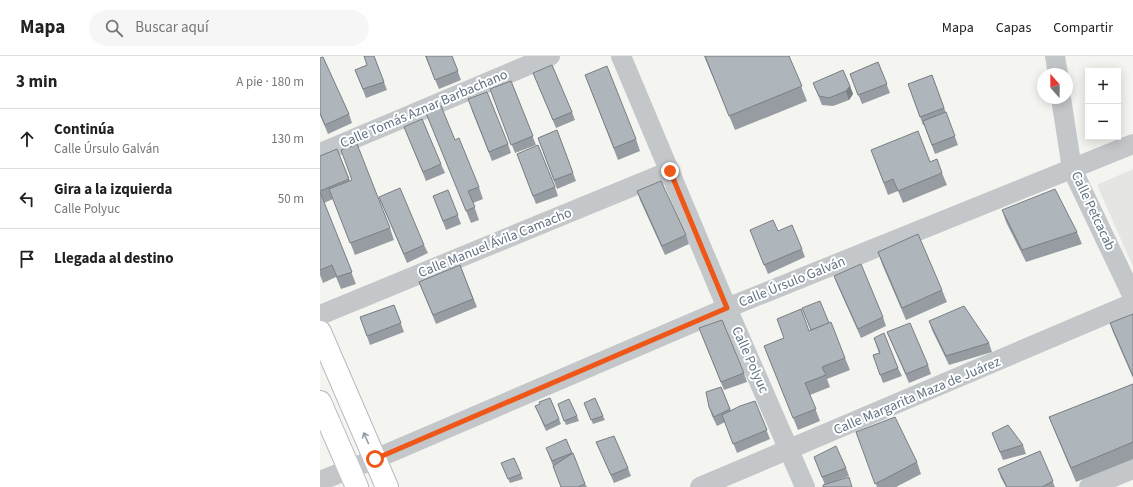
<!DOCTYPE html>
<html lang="es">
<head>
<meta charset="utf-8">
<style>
	body { margin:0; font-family:"Source Sans 3",sans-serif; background:#f6f6f6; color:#222 }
	.controls { position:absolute; right:12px; top:12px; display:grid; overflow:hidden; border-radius:0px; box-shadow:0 2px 10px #0003 }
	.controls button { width:36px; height:36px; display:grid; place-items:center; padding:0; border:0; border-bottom:1px solid #e0e0e0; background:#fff; color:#222; font:20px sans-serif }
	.compass { position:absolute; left:717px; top:12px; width:36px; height:36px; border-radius:50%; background:#fff; box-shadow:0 2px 10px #0003; rotate:339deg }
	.stop { position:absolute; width:12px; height:12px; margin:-9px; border:3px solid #ee5717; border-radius:50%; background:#fff }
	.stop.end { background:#ee5717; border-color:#fff; box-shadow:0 1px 4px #0008 }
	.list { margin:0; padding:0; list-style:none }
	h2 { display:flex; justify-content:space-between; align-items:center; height:52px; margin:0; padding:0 16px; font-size:17px }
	h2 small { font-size:13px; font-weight:400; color:#767676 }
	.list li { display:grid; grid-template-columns:26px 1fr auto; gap:12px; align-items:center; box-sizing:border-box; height:60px; padding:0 16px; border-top:1px solid #e0e0e0 }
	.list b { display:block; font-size:15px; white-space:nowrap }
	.list p { margin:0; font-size:13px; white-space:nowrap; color:#767676 }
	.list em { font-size:13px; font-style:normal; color:#767676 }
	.icon { flex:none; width:22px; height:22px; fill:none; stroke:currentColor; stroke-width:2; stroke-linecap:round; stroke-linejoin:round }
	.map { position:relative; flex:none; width:813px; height:431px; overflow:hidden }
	header { display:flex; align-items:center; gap:24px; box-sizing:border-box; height:56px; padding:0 20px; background:#fff; border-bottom:1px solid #e0e0e0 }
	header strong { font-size:19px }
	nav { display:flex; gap:22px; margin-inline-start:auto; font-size:14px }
	.search { width:280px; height:36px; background:#f6f6f6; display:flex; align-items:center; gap:10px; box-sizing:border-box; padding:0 14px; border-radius:22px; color:#767676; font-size:15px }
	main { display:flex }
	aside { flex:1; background:#fff }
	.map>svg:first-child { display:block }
</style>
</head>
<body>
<header>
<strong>Mapa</strong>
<div class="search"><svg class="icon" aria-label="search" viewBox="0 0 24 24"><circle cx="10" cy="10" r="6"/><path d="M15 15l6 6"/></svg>Buscar aquí</div>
<nav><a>Mapa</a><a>Capas</a><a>Compartir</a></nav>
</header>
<main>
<aside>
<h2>3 min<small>A pie · 180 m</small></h2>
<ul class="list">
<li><svg class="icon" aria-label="ahead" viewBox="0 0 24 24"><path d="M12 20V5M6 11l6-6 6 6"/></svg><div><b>Continúa</b><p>Calle Úrsulo Galván</p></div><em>130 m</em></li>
<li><svg class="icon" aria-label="left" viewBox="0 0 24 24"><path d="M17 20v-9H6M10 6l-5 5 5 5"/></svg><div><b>Gira a la izquierda</b><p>Calle Polyuc</p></div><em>50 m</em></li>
<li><svg class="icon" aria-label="arrive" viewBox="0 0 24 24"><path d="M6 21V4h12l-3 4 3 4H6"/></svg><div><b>Llegada al destino</b></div></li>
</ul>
</aside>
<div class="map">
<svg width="813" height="431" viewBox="0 0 813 431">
	<rect width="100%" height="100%" fill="#f4f5f0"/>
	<path fill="#e5e6e4" d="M813,113V211L777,129Z"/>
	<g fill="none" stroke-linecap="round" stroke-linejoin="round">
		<g stroke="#b5babf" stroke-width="24">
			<g id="secondary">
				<path d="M0,276L67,431"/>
				<path d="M0,346L37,431"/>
			</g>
		</g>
		<g stroke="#c3c7ca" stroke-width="20">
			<path d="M301,0L407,252L485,431"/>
			<path d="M735,0L738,18"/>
			<path d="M741,42L752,113L813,241"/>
			<path d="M0,97L230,0"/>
			<path d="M0,259L350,115"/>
			<path d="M0,425L55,403L407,252L813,88"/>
			<path d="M380,431L813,247"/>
			<path d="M769,431L813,413"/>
		</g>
		<use href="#secondary" stroke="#fff" stroke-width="22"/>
	</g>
	<g fill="#969ca1">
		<path d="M54,0L67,34L46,42L35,14L47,9Z"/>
		<path d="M105,0H132L141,24L119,33Z"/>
		<path d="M384,0H469L487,45L415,74Z"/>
		<path d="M0,2L29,58L32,67L8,78L0,59Z"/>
		<path d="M558,6L570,37L542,48L530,18Z"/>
		<path d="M213,17L252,56L255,64L236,72Z"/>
		<path d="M265,19L316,83L320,95L298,104Z"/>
		<path d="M612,19L638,89L615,98L604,69H603L588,28Z"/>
		<path d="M191,25L216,89L195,97L170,33Z"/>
		<path d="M493,27L530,30L533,38L529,44L513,50L502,49Z"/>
		<path d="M151,52L188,88L191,97L172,105Z"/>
		<path d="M106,57L159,131L163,143L153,147L159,164L151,167Z"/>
		<path d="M84,71L121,108L125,117L106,125Z"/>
		<path d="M237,74L256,125L237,133L218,82Z"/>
		<path d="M17,93L30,125L70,172L74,184L35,199L13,143L4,147L36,228L21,233L16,221L3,227L0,219V100Z"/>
		<path d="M551,94L610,106L622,117L627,129L583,147L578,135L568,139Z"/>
		<path d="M197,98L235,131L238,140L216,148Z"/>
		<path d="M128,134L141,168L126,174L113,140Z"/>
		<path d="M317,135L366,179L369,188L345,199L320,144Z"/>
		<path d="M59,141L104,189L108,197L87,207Z"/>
		<path d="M682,154L757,176L762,188L706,206L686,166Z"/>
		<path d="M430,174L458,175L482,193L485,201L448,218Z"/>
		<path d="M558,196L622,234L627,246L586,264L562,208Z"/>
		<path d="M140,209L157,251L116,268L99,226Z"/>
		<path d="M514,220L563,261L566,270L541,282L517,228Z"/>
		<path d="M74,249L84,276L50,289L40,261Z"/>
		<path d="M482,252L509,267L525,302L530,314L507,323L510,331L490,339L500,365L478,374L444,290L464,282L457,263L489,275L491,274Z"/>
		<path d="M813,258V322L793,276L790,267Z"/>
		<path d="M609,265L669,287L672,296L629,309L612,274Z"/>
		<path d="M567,276L608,309L611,318L589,327Z"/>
		<path d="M382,280L424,317L427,326L404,334Z"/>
		<path d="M554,282L578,312L582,320L563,327L553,299L559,297Z"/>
		<path d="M813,328V403L756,426L735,376L729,361Z"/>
		<path d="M401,331L411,355L435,345L450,383L417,397L405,366L397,370L392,360L389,351Z"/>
		<path d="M264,347L283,360L285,364L273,368Z"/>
		<path d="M238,348L257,360L259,365L246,369Z"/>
		<path d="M215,350L239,363L241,368L226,375Z"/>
		<path d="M536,376L597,406L601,418L576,431H557Z"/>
		<path d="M672,377L703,389L706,398L683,404Z"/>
		<path d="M246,383L265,428L267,431H241L228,397Z"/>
		<path d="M276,386L308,412L311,420L294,427L280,395Z"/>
		<path d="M720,395L735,431H686L681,422L678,413Z"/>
		<path d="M494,401L526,412L529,420L505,429Z"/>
		<path d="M181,407L201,418L203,423L190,427Z"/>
	</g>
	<path fill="#7a7f83" d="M530,30L533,38L529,44L526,35Z"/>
	<g fill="#aeb5bb" stroke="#7a7f83">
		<path d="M44,0H54L64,26L43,33L35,14L47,9Z"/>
		<path d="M106,0H132L138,15L115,24Z"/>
		<path d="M385,0H469L482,30L409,60Z"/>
		<path d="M3,1L29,58L5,69L0,57V2Z"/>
		<path d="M558,6L567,28L538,39L530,18Z"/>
		<path d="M232,9L252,56L233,64L213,17Z"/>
		<path d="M287,10L316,83L294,92L265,19Z"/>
		<path d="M523,14L530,30L526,35L509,42L499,40L493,27Z"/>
		<path d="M612,19L624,52L600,61L588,28Z"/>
		<path d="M191,25L213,80L191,89L170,33Z"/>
		<path d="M167,36L188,88L169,96L148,43Z"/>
		<path d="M121,50L135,84L139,82L159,131L148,135L155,151L146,155L106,57Z"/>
		<path d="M626,56L635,80L612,89L603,65Z"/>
		<path d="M102,63L121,108L103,116L84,71Z"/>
		<path d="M237,74L253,117L234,124L218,82Z"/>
		<path d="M598,75L610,106L617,103L622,117L578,135L573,123L564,127L551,94Z"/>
		<path d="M37,88L70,172L30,187L9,133L32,124L21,94Z"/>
		<path d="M218,89L235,131L213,140L197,98Z"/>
		<path d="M17,93L29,123L0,135V100Z"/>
		<path d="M341,125L366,179L342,190L317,135Z"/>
		<path d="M80,132L104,189L84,198L59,141Z"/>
		<path d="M735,133L757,176L702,194L682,154Z"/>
		<path d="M128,134L138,159L123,165L113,140Z"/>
		<path d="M0,136L32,216L17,221L12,209L0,214Z"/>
		<path d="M453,164L458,175L472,169L482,193L444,209L430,174Z"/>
		<path d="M598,178L622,234L582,252L558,196Z"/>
		<path d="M541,208L563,261L538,273L514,220Z"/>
		<path d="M140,209L153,243L113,259L99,226Z"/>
		<path d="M500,245L509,267L491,274L482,252Z"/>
		<path d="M74,249L81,267L47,280L40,261Z"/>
		<path d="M644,250L669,287L626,300L609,265Z"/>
		<path d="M481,253L489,275L511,266L525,302L502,311L506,319L485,327L496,353L473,362L444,290L464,282L457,263Z"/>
		<path d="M813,258V320L790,267Z"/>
		<path d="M402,264L424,317L401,326L379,272Z"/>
		<path d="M590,267L608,309L586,318L567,276Z"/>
		<path d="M564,277L578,312L560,319L553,299L560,297L554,282Z"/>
		<path d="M813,328V386L751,412L729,361Z"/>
		<path d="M401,331L410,353L394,361L389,351L386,336Z"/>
		<path d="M230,342L239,363L225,370L215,350L220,348L219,346Z"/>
		<path d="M275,342L283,360L271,364L264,347Z"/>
		<path d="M249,343L257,360L244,365L238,348Z"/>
		<path d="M435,345L447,374L413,388L402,359L420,350Z"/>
		<path d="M575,361L597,406L555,428L536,376Z"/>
		<path d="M688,369L703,389L680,396L672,377Z"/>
		<path d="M294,380L308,412L291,419L276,386Z"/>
		<path d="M246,383L252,397L232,405L226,392Z"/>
		<path d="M516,390L526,412L502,421L494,401Z"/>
		<path d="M720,395L733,425L722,431H687L678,413Z"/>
		<path d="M253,397L265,428L258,431H241L233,410Z"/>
		<path d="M194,402L201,418L188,423L181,407Z"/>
		<path d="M529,421L532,431H503V429Z"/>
	</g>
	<defs><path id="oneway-shaft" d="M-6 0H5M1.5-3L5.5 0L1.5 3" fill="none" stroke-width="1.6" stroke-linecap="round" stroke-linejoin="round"/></defs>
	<use stroke="#909ca8" href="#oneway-shaft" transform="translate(46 382) rotate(-114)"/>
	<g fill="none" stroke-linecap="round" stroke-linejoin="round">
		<path stroke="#ee5717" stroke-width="5" d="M55,403L407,252L350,115"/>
	</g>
	<g text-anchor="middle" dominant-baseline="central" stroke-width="4" stroke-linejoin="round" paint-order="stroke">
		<g font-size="14" fill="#617283" stroke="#fff">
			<text transform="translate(104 53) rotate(-23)">Calle Tomás Aznar Barbachano</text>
			<text transform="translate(773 155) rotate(65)">Calle Petcacab</text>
			<text transform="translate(175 187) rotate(-22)">Calle Manuel Ávila Camacho</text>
			<text transform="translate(472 226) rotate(-22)">Calle Úrsulo Galván</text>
			<text transform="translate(430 304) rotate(66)">Calle Polyuc</text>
			<text transform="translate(597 340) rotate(-23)">Calle Margarita Maza de Juárez</text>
		</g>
	</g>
</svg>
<div class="controls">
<button>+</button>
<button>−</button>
</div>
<svg class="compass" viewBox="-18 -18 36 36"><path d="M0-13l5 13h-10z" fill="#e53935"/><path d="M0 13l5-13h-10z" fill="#767676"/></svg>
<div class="stop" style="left:55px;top:403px"></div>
<div class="stop end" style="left:350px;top:115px"></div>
</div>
</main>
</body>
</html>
